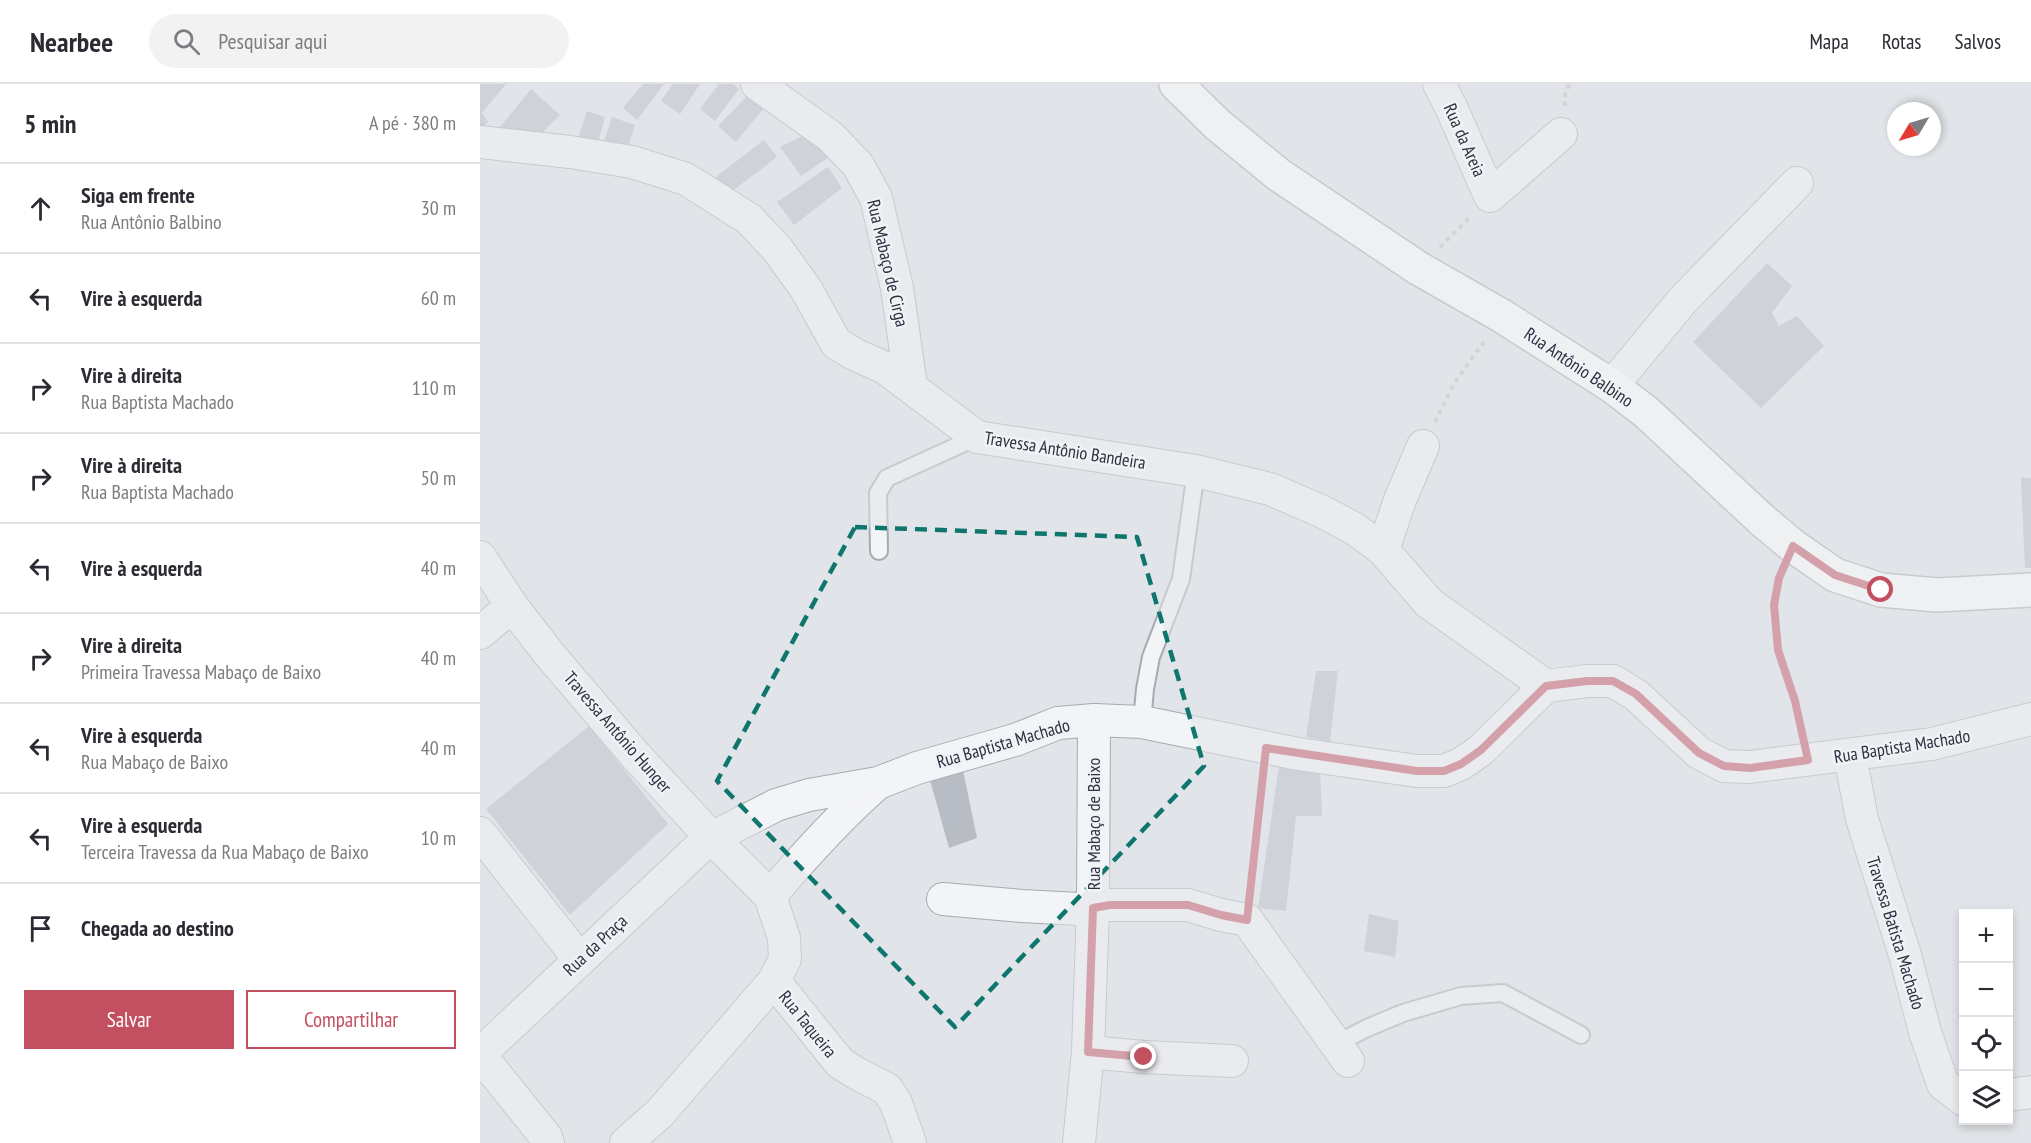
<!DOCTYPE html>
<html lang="pt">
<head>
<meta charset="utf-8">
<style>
	body { margin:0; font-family:"PT Sans Narrow",sans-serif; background:#f2f2f3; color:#2b2b33 }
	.controls { position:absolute; right:18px; bottom:18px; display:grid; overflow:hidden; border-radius:0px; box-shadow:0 3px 9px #0003 }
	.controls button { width:54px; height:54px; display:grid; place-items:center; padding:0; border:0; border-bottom:2px solid #e1e1e2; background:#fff; color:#2b2b33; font:30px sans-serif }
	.compass { position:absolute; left:1407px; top:18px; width:54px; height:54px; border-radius:50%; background:#fff; box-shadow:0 3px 9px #0003; rotate:232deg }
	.stop { position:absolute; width:18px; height:18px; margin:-14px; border:4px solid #c35060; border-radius:50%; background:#fff }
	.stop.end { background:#c35060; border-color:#fff; box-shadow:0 2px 6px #0008 }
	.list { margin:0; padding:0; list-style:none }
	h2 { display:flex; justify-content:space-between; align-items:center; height:78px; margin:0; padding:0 24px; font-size:26px }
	h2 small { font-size:20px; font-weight:400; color:#7c7c81 }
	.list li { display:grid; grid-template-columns:39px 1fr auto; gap:18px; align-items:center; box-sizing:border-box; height:90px; padding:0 24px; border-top:2px solid #e1e1e2 }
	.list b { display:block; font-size:22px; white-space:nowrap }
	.list p { margin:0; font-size:20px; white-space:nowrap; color:#7c7c81 }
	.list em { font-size:20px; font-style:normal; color:#7c7c81 }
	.actions { display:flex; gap:12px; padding:18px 24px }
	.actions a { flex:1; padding:14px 0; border:2px solid #c35060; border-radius:0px; text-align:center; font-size:21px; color:#c35060 }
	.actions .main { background:#c35060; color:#fff }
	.icon { flex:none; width:33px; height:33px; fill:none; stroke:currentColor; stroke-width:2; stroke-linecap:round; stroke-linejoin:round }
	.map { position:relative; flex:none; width:1551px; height:1059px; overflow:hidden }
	header { display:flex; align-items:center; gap:36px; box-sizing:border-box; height:84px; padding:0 30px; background:#fff; border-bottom:2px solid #e1e1e2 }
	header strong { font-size:28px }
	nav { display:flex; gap:33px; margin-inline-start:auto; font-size:21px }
	.search { width:420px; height:54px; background:#f2f2f3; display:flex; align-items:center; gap:15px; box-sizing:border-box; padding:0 21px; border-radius:33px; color:#7c7c81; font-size:22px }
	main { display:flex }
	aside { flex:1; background:#fff }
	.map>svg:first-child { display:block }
</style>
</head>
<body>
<header>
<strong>Nearbee</strong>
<div class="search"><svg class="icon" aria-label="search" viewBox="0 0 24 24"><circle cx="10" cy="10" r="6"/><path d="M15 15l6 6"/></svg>Pesquisar aqui</div>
<nav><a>Mapa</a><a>Rotas</a><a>Salvos</a></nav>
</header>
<main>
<aside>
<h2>5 min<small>A pé · 380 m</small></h2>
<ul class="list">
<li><svg class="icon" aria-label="ahead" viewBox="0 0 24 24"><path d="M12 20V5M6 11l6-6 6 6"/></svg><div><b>Siga em frente</b><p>Rua Antônio Balbino</p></div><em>30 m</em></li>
<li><svg class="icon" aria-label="left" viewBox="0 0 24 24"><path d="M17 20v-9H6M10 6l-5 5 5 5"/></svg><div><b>Vire à esquerda</b></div><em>60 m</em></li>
<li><svg class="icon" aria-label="right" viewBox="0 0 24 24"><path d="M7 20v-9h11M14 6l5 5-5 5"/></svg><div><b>Vire à direita</b><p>Rua Baptista Machado</p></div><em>110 m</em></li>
<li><svg class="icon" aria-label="right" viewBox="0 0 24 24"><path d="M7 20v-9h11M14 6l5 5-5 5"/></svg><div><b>Vire à direita</b><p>Rua Baptista Machado</p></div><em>50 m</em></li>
<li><svg class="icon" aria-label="left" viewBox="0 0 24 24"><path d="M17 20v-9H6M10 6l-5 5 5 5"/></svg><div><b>Vire à esquerda</b></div><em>40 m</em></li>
<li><svg class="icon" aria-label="right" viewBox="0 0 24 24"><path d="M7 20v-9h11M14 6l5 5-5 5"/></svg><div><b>Vire à direita</b><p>Primeira Travessa Mabaço de Baixo</p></div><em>40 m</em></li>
<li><svg class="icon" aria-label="left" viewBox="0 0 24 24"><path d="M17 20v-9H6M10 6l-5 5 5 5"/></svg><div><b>Vire à esquerda</b><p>Rua Mabaço de Baixo</p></div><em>40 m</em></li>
<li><svg class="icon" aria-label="left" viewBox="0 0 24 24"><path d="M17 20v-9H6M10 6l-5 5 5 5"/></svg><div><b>Vire à esquerda</b><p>Terceira Travessa da Rua Mabaço de Baixo</p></div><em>10 m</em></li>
<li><svg class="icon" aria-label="arrive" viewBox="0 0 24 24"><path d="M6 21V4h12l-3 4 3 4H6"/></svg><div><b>Chegada ao destino</b></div></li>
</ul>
<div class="actions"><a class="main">Salvar</a><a>Compartilhar</a></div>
</aside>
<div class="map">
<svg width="1551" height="1059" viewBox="0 0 1551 1059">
	<rect width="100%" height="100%" fill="#e1e4e8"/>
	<g fill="#b8bdc5">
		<path d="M0,0H26L2,29L8,38L0,46Z"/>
		<path d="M163,0H184L157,36L143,24Z"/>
		<path d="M193,0H220L200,30L181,17Z"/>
		<path d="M239,0H253L259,5L235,37L220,25Z"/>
		<path d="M51,5L80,31L54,57L12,53Z"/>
		<path d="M268,11L284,24L256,58L238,42Z"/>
		<path d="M107,27L125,33L116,67L96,61Z"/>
		<path d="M132,33L155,41L145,72L121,66Z"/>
		<path d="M333,47L355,69L321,92L300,63Z"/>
		<path d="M284,56L297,73L247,111L228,99Z"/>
		<path d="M348,83L362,104L314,141L297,118Z"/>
		<path d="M1287,179L1312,202L1292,229L1299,242L1317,232L1344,262L1281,324L1213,258Z"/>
		<path d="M1541,394H1551V484H1545Z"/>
		<path d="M836,587H858L850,658L826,653Z"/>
		<path d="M109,642L188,740L90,831L6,725Z"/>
		<path d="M482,681L497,754L469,764L450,696Z"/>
		<path d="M799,682L840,688L842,732H816L806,827L778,824Z"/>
		<path d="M889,830L919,837L915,873L884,867Z"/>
	</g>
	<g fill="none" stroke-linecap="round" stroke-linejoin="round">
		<g stroke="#a6abb2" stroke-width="20">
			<g id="lane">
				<path d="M399,467L398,409L407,394L497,353"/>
				<path d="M662,638L665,605L671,573L701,495L716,387"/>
				<path d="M856,960L887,944L923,929L981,912L1023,909L1101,951"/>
			</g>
		</g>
		<g stroke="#a6abb2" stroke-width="34">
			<g id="street">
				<path d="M277,0L350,52L378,81L396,114L417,204L431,302"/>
				<path d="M959,0L971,23L1010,112L1081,50"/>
				<path d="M0,58L90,68L152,78L206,95L269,135L298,166L326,205L356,259L374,270L405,284L497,353L716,387L790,405L843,428L875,445L903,466L949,519L1066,602"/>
				<path d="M1132,302L1202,217L1317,99"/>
				<path d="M903,466L920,416L943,362"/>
				<path d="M0,473L32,522L70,571L156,672L232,754L290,812L304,854L305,875L294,897L180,1029L146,1059"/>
				<path d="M0,549L32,522"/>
				<path d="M1370,672L1382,735L1425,871L1445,948L1463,1000L1484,1016"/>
				<path d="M0,749L100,876"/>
				<path d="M290,812C324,772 358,734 397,700"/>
				<path d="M463,815L542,822L599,825L630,821H708L741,831L767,836L868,977"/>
				<path d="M294,897L360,979L376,989L407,1005L416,1019L430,1059"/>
				<path d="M608,968L664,973L752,977"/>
				<path d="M0,970L220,763L232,754L296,721L329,711L398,699L437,684L535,656L578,639L614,636L662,638L818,670L937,687H964L981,680L1001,666L1066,602L1107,597H1133L1156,611L1219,669L1244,682L1270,683L1452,660L1551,635"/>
				<path d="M0,971L66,1053L68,1059"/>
				<path d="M1528,1011L1551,1008"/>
				<path d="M599,1059L608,968L613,824L614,636"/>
			</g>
		</g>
		<g stroke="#a6abb2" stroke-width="36">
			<path id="secondary" d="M696,0L738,41L799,91L938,184L1022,232L1132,302L1166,328L1282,436L1313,462L1355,491L1401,506L1457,511L1551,506"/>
		</g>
		<g stroke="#bfc1c7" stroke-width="4" stroke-dasharray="4.5 4.5" stroke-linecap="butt">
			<path d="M1085,22C1084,13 1085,7 1090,0"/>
			<path d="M960,163L991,132"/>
			<path d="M955,338L973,301L1006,255"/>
			<path d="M1302,488C1283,531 1304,575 1315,617C1318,628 1320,639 1322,649"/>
			<path d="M770,808L783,691"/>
		</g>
		<use href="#lane" stroke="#f3f4f7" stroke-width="16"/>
		<use href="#street" stroke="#f3f4f7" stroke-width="32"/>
		<use href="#secondary" stroke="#fff" stroke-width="33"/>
	</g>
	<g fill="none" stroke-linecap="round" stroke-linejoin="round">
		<path stroke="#c35060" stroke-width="8" d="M664,973L608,968L613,824L630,821H708L741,831L767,836L786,664L937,687H964L981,680L1001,666L1066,602L1107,597H1133L1156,610L1219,669L1244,682L1270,684L1328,676L1315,617L1298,566L1294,521L1299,494L1313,462L1355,491L1401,506"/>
	</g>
	<path d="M0 0H1551V1059H0ZM375,443L657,453L724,682L475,943L237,697Z" fill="#e1e4e8" fill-opacity=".55" fill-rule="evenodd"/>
	<path fill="none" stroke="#0f766e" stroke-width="4.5" stroke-dasharray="12 8" stroke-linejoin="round" d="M375,443L657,453L724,682L475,943L237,697Z"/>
	<g text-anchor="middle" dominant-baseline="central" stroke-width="5" stroke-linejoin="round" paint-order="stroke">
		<g font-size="18" fill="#2a313f" stroke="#f0f2f6">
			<text transform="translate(985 56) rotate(66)">Rua da Areia</text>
			<text transform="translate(408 179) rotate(77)">Rua Mabaço de Cirga</text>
			<text transform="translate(1099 283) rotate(34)">Rua Antônio Balbino</text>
			<text transform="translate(585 366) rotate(9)">Travessa Antônio Bandeira</text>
			<text transform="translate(138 648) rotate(49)">Travessa Antônio Hunger</text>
			<text transform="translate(523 659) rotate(-16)">Rua Baptista Machado</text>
			<text transform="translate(1422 662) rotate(-9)">Rua Baptista Machado</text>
			<text transform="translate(613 740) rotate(-90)">Rua Mabaço de Baixo</text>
			<text transform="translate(1416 849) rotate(73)">Travessa Batista Machado</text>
			<text transform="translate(115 861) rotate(-43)">Rua da Praça</text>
			<text transform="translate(328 940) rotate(51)">Rua Taqueira</text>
		</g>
	</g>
</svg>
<div class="controls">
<button>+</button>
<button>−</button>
<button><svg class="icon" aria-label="locate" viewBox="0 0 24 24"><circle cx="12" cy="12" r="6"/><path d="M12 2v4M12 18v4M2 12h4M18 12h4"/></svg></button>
<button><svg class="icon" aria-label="layers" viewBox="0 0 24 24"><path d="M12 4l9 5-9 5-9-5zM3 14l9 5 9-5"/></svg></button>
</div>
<svg class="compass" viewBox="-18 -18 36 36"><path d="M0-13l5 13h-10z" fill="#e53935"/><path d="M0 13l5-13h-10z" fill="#7c7c81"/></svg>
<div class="stop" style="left:1401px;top:506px"></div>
<div class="stop end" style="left:664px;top:973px"></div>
</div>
</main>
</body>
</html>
